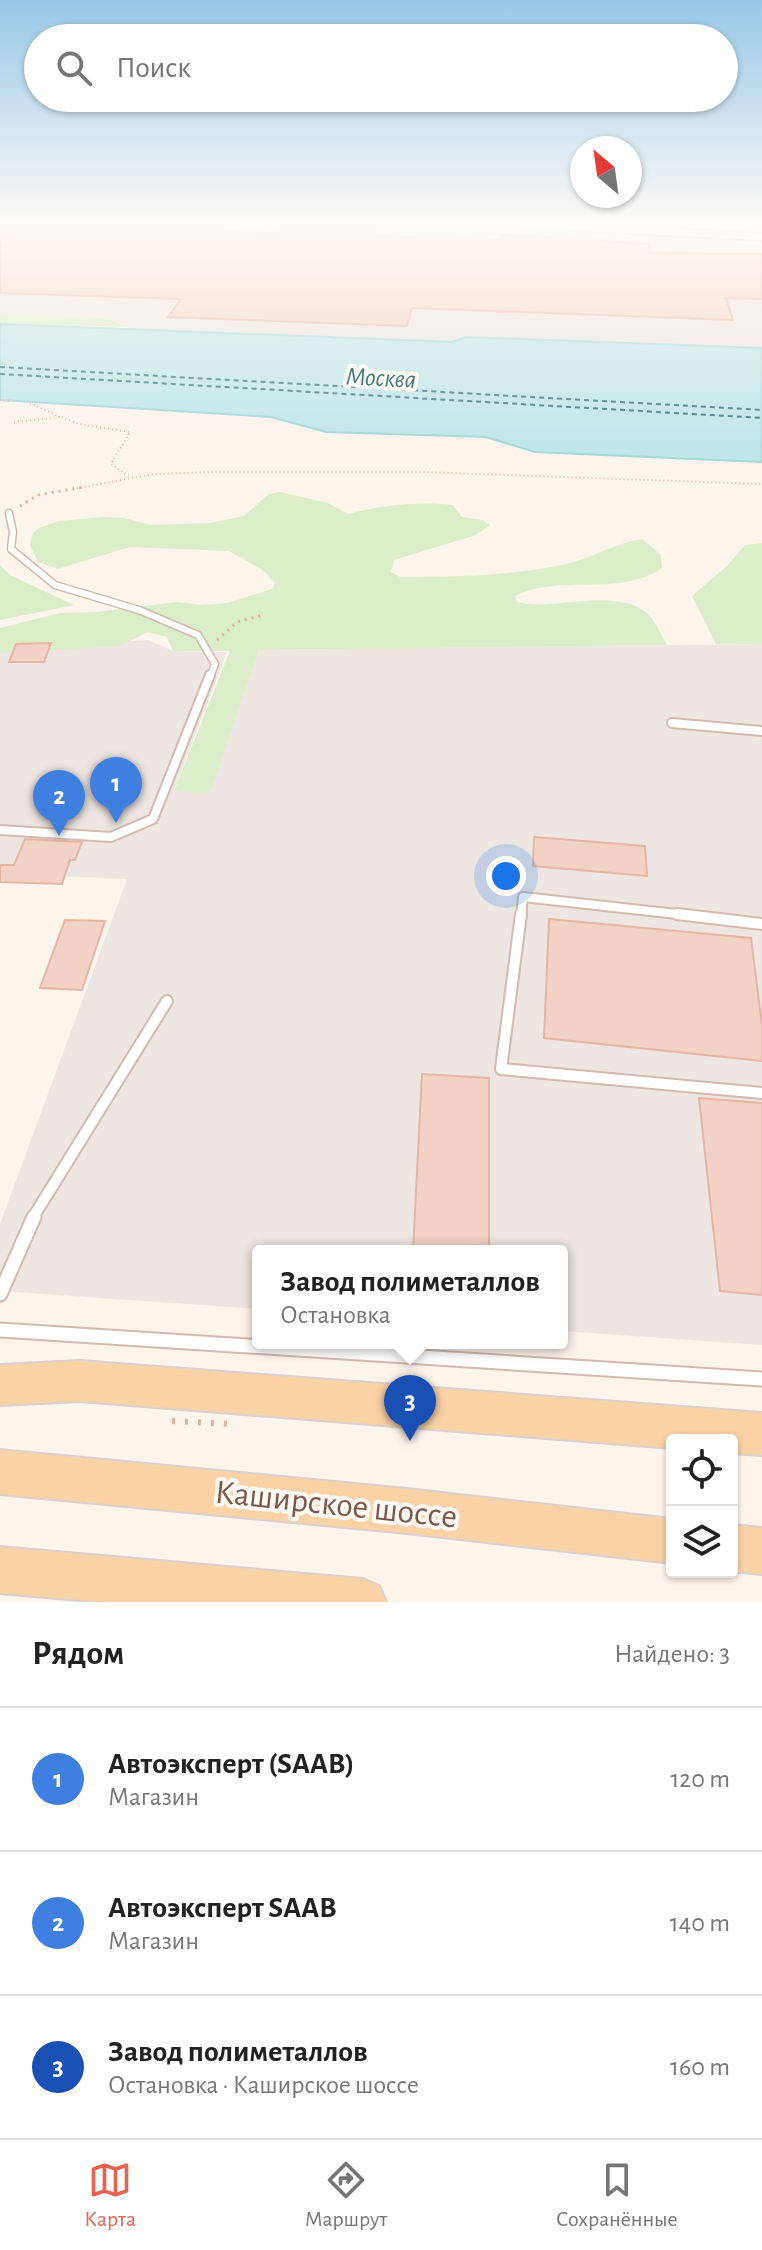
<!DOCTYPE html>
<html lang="ru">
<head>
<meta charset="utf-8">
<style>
	body { margin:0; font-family:"Alegreya Sans",sans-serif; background:#f6f6f6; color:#222 }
	.controls { position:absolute; right:24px; bottom:24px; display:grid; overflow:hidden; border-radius:8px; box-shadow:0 2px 6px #0004 }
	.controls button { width:72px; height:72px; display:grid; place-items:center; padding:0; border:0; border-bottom:2px solid #e0e0e0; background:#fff; color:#222; font:40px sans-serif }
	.compass { position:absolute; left:570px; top:136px; width:72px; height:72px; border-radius:50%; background:#fff; box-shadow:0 2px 6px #0004; rotate:331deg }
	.you { position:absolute; left:506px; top:876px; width:28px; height:28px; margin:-20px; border:6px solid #fff; border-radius:50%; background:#1a73e8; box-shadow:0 0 0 12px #1a73e833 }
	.badge { display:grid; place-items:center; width:52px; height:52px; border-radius:50%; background:#e76250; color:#fff; font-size:26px; font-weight:700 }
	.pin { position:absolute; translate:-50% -66px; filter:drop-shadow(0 2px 4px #0008) }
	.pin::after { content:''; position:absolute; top:42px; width:28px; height:24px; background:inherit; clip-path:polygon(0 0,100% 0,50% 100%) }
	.popup { position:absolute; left:252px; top:1245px; width:316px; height:104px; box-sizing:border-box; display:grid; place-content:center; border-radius:8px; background:#fff; filter:drop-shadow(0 2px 6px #0005); font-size:26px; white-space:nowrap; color:#767676 }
	.popup b { font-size:30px; color:#222 }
	.popup::after { content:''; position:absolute; left:50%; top:100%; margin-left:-16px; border:16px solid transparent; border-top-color:#fff }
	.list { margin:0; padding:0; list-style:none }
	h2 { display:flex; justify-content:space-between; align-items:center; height:104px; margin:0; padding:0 32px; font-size:34px }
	h2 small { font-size:26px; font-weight:400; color:#767676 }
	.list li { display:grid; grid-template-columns:52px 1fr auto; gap:24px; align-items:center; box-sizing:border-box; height:144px; padding:0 32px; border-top:2px solid #e0e0e0 }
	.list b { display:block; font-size:30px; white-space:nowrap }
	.list p { margin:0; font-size:26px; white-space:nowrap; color:#767676 }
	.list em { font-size:26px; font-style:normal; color:#767676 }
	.icon { flex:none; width:44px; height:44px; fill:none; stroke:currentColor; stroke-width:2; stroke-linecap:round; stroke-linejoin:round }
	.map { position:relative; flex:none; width:762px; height:1602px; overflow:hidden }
	.search { position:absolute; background:#fff; box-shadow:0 2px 6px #0004; left:24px; right:24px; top:24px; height:88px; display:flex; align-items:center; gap:20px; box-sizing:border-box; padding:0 28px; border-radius:44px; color:#767676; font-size:30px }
	.sheet { height:536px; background:#fff }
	nav { display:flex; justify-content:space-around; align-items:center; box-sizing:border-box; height:112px; border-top:2px solid #e0e0e0; background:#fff; font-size:22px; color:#767676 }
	nav a { display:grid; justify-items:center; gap:4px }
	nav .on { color:#e76250 }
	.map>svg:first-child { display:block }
</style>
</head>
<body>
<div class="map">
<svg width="762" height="1602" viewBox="0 0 762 1602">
	<rect width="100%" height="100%" fill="#fdf4ec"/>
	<g fill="#ede5e1">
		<path d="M0,221H290L694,237L752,245L762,247V348L465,337L452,342L129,329L107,318L0,314Z"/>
		<path d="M148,640L173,651L227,652L174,790L209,793L259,650L762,644V1345L562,1331V1251H258V1309L0,1291V1224L127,879L0,874V648Z"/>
	</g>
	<g fill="#dbecc9">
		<path d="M0,314L107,318L127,327L0,324Z"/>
		<path d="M280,492L328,503L348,514C382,505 417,501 453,505L462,517L483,520L490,525L476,535L394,560L391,572L400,577C456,577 510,576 566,564C593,558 615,543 642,539L661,555L662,568C618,598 561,573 515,596L517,602C555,612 611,586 647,613C655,620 661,636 667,645L259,650L210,793L174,791L230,651H173L167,637L148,632L119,646L0,653V628L60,613L96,612L178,602L202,605L228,603L272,589L275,583L264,571L229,551L130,547L58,569L38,562L30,545L33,533L39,528L59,521L104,517L124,518L151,525L210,523L244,516L269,494Z"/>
		<path d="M762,543V644H716L692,596L728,565L745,545Z"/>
		<path d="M0,565L10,575L74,605L0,620Z"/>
	</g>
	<path fill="#bfe6e8" stroke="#a5d7da" stroke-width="2" d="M0,324L452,342L465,337L762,348V462L535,452L486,437L326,432L271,417L0,400Z"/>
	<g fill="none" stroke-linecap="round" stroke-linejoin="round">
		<g stroke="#407b7e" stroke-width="2" stroke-dasharray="5 4" stroke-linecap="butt">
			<path d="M0,367L762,410"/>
			<path d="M0,374L762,418"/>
		</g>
	</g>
	<g fill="#f3d1c3" stroke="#e6b5a3" stroke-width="2">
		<path d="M0,221L157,224L152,229L278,233L282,227L374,230L371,236L501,240V235L525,236L649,244L650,253L762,254V299L726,298L733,320L412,308L407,326L168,317L181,299L0,293Z"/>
		<path d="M51,643L44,662H9L16,644Z"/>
		<path d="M534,837L645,846L647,876L533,866Z"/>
		<path d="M25,839L82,842L75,860H70L62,884L0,882V865H14Z"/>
		<path d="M549,919L751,938L762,1025V1061L544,1038Z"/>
		<path d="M65,920L105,921L82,990L40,988Z"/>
		<path d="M422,1074L489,1078V1251H413Z"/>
		<path d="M699,1098L762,1103V1295L720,1291Z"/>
	</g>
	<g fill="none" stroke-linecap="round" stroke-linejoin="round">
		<g stroke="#d1bbb0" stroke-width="9">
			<path id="lane-far3" d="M9,513L13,532L11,549L55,585L139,610L198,635L215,664L210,677"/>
		</g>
		<g stroke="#d1bbb0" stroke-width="12">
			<g id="lane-far2">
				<path d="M672,723L762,731"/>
				<path d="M0,830L111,837L153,819L210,675"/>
				<path d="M521,916L523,897L695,916"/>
			</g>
		</g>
		<g stroke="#d1bbb0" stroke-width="14">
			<g id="lane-far1">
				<path d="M521,914L501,1069L762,1093"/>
				<path d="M677,914L762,924"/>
				<path d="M32,1219L167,1001"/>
			</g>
		</g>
		<g stroke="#d1bbb0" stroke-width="17">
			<g id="lane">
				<path d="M0,1294L34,1217"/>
				<path d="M0,1330L762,1379"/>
			</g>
		</g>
		<g stroke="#d6bdb0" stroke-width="4">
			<path id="secondary" d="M455,221H516L762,234V240L460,224Z"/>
		</g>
		<g stroke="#dad0cd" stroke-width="4">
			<g id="primary">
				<path d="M80,1361L762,1413V1455L732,1453V1440H672V1448L80,1401L0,1405V1365Z"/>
				<path d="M0,1450L407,1489L672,1519V1563L407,1533L0,1494Z"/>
				<path d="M732,1525L762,1528V1574L732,1571Z"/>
				<path d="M0,1547L363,1579L379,1586L386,1602H103L0,1593Z"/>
			</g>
		</g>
		<g stroke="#d9b4a5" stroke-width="2" stroke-dasharray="1 3" stroke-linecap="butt">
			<path d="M374,221L449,224"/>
			<path d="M0,400L12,401"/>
			<path d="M30,403L60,417"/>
			<path d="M14,422L61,417L79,424L130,432L111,464L131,478"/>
			<path d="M73,489L154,474L215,472H422L762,484"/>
		</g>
		<g stroke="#d9b4a5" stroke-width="3" stroke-dasharray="2 5" stroke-linecap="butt">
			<path d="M20,506L38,495L84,487"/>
			<path d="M217,640L237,622L263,615"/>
		</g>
		<path stroke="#d9b4a5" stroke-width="6" stroke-dasharray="3 10" stroke-linecap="butt" d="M172,1421L234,1424"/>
		<use href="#lane-far3" stroke="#fff" stroke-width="6"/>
		<use href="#lane-far2" stroke="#fff" stroke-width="8"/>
		<use href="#lane-far1" stroke="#fff" stroke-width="10"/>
		<use href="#lane" stroke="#fff" stroke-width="13"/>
		<use href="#secondary" fill="#fff" fill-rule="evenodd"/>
		<use href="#primary" fill="#fbd2a5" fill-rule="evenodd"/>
	</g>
	<linearGradient id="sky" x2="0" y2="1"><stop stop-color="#97c8e8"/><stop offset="0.5" stop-color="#fefaf6"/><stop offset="1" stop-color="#fefaf6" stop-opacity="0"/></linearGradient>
	<rect width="762" height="445" fill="url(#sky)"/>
	<g text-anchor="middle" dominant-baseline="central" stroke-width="8" stroke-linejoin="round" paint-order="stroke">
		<g font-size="26" font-style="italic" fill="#407b7e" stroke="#fff9f3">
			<text transform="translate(381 378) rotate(3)">Москва</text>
		</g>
		<g font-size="34" fill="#7a584d" stroke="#fff9f3">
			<text transform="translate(336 1505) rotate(6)">Каширское шоссе</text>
		</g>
	</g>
</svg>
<div class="controls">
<button><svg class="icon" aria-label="locate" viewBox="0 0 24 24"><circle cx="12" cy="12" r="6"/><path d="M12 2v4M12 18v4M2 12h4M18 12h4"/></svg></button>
<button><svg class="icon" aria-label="layers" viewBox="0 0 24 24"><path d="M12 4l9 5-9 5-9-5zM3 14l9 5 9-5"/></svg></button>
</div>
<svg class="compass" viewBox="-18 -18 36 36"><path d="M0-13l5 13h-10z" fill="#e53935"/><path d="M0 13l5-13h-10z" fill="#767676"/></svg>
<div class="you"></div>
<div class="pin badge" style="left:116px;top:823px;background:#3f7fe0">1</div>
<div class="pin badge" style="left:59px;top:836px;background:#3f7fe0">2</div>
<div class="pin badge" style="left:410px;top:1441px;background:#1a4fb4">3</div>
<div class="popup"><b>Завод полиметаллов</b>Остановка</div>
<div class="search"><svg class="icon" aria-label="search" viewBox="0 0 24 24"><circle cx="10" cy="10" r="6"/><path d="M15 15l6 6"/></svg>Поиск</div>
</div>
<section class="sheet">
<h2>Рядом<small>Найдено: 3</small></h2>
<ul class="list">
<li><span class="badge" style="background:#3f7fe0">1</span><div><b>Автоэксперт (SAAB)</b><p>Магазин</p></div><em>120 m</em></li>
<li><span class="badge" style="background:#3f7fe0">2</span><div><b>Автоэксперт SAAB</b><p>Магазин</p></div><em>140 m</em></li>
<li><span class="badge" style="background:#1a4fb4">3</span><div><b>Завод полиметаллов</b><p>Остановка · Каширское шоссе</p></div><em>160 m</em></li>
</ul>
</section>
<nav>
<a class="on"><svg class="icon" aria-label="map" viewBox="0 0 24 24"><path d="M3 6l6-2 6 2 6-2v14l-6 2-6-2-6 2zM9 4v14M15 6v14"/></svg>Карта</a>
<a><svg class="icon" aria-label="directions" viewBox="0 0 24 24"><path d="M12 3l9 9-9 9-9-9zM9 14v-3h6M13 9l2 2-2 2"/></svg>Маршрут</a>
<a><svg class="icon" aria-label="saved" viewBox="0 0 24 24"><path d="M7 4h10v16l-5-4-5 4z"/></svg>Сохранённые</a>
</nav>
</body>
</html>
